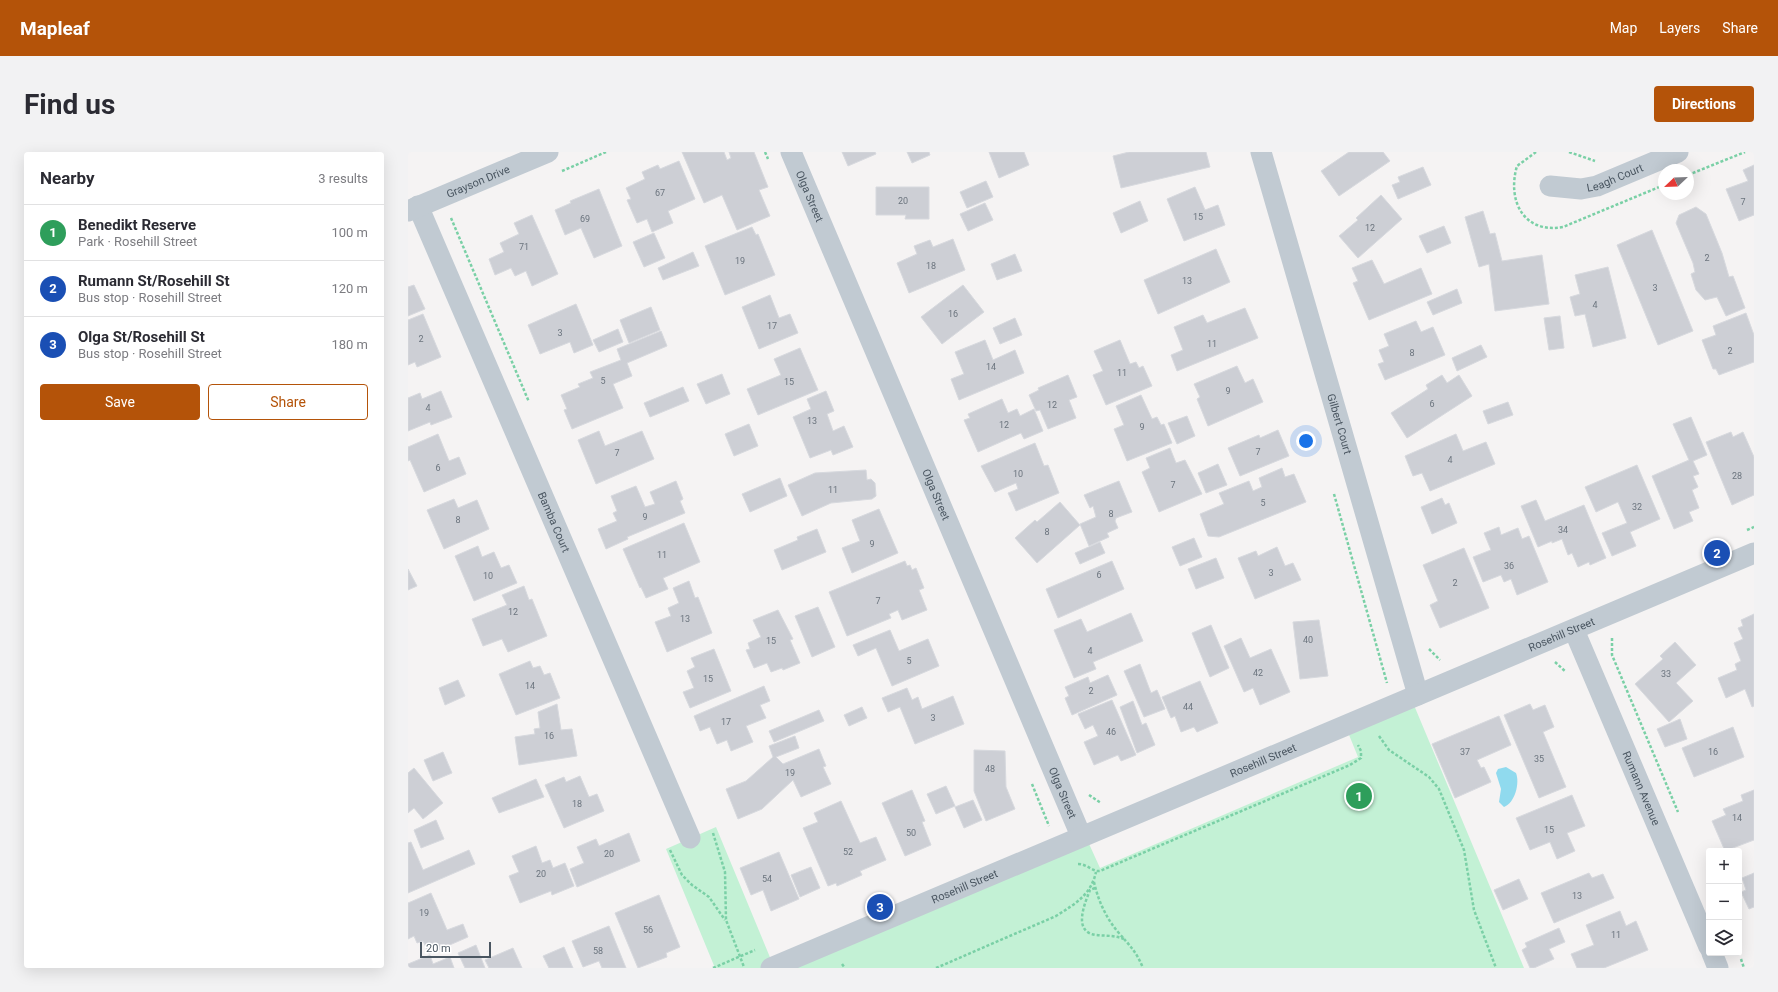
<!DOCTYPE html>
<html lang="en">
<head>
<meta charset="utf-8">
<style>
	body { margin:0; font-family:Roboto,sans-serif; background:#f2f2f3; color:#2b2b33 }
	.controls { position:absolute; right:12px; bottom:12px; display:grid; overflow:hidden; border-radius:4px; box-shadow:0 4px 16px #0002 }
	.controls button { width:36px; height:36px; display:grid; place-items:center; padding:0; border:0; border-bottom:1px solid #e1e1e2; background:#fff; color:#2b2b33; font:20px sans-serif }
	.compass { position:absolute; left:1250px; top:12px; width:36px; height:36px; border-radius:50%; background:#fff; box-shadow:0 4px 16px #0002; rotate:247deg }
	.scale { position:absolute; left:12px; bottom:10px; width:71px; box-sizing:border-box; padding-left:4px; border:2px solid #4a5661; border-top:0; font-size:11px; line-height:14px; white-space:nowrap; color:#4a5661; -webkit-text-stroke:3px #fff; paint-order:stroke }
	.you { position:absolute; left:898px; top:289px; width:14px; height:14px; margin:-10px; border:3px solid #fff; border-radius:50%; background:#1a73e8; box-shadow:0 0 0 6px #1a73e833 }
	.badge { display:grid; place-items:center; width:26px; height:26px; border-radius:50%; background:#b45309; color:#fff; font-size:13px; font-weight:700 }
	.pin { position:absolute; translate:-50% -50%; border:2px solid #fff; box-shadow:0 1px 4px #0006 }
	.list { margin:0; padding:0; list-style:none }
	h2 { display:flex; justify-content:space-between; align-items:center; height:52px; margin:0; padding:0 16px; font-size:17px }
	h2 small { font-size:13px; font-weight:400; color:#7c7c81 }
	.list li { display:grid; grid-template-columns:26px 1fr auto; gap:12px; align-items:center; box-sizing:border-box; height:56px; padding:0 16px; border-top:1px solid #e1e1e2 }
	.list b { display:block; font-size:15px; white-space:nowrap }
	.list p { margin:0; font-size:13px; white-space:nowrap; color:#7c7c81 }
	.list em { font-size:13px; font-style:normal; color:#7c7c81 }
	.actions { display:flex; gap:8px; padding:12px 16px }
	.actions a { flex:1; padding:9px 0; border:1px solid #b45309; border-radius:4px; text-align:center; font-size:14px; color:#b45309 }
	.actions .main { background:#b45309; color:#fff }
	.icon { flex:none; width:22px; height:22px; fill:none; stroke:currentColor; stroke-width:2; stroke-linecap:round; stroke-linejoin:round }
	.map { position:relative; flex:none; width:1346px; height:816px; overflow:hidden; border-radius:4px }
	header { display:flex; align-items:center; gap:24px; box-sizing:border-box; height:56px; padding:0 20px; background:#b45309; color:#fff }
	header strong { font-size:19px }
	nav { display:flex; gap:22px; margin-inline-start:auto; font-size:14px }
	.intro { display:flex; align-items:center; justify-content:space-between; box-sizing:border-box; height:96px; padding:0 24px }
	h1 { margin:0; font-size:28px }
	.button { padding:10px 18px; border-radius:4px; background:#b45309; color:#fff; font-size:14px; font-weight:700 }
	main { display:flex; gap:24px; padding:0 24px }
	aside { flex:1; background:#fff; border-radius:4px; box-shadow:0 4px 16px #0002 }
	.map>svg:first-child { display:block }
</style>
</head>
<body>
<header>
<strong>Mapleaf</strong>
<nav><a>Map</a><a>Layers</a><a>Share</a></nav>
</header>
<div class="intro"><h1>Find us</h1><a class="button">Directions</a></div>
<main>
<aside>
<h2>Nearby<small>3 results</small></h2>
<ul class="list">
<li><span class="badge" style="background:#2e9e5b">1</span><div><b>Benedikt Reserve</b><p>Park · Rosehill Street</p></div><em>100 m</em></li>
<li><span class="badge" style="background:#1a4fb4">2</span><div><b>Rumann St/Rosehill St</b><p>Bus stop · Rosehill Street</p></div><em>120 m</em></li>
<li><span class="badge" style="background:#1a4fb4">3</span><div><b>Olga St/Rosehill St</b><p>Bus stop · Rosehill Street</p></div><em>180 m</em></li>
</ul>
<div class="actions"><a class="main">Save</a><a>Share</a></div>
</aside>
<div class="map">
<svg width="1346" height="816" viewBox="0 0 1346 816">
	<rect width="100%" height="100%" fill="#f5f3f3"/>
	<path fill="#c3f1d5" d="M1003,546L1116,816H307L258,697L308,675L366,815L677,683L692,716L950,605L937,573Z"/>
	<path fill="#90daee" d="M1098,615L1108,621C1112,631 1107,651 1096,655L1091,650L1093,637L1088,621L1090,617Z"/>
	<g fill="#cdcfd5" stroke="#d7d9de">
		<path d="M274,0H316L319,8L323,6L321,0H346L360,35L351,38L362,64L329,78L314,43L296,51Z"/>
		<path d="M434,0H467L468,2L440,14Z"/>
		<path d="M499,0H521L522,3L504,11Z"/>
		<path d="M581,0H616L621,13L591,26Z"/>
		<path d="M721,0H798L802,15L713,36L705,4Z"/>
		<path d="M941,0H975L982,9L931,44L913,19Z"/>
		<path d="M271,9L287,47L260,59L265,71L244,80L239,67L229,71L219,48L223,47L218,36L237,27L234,20L250,13L252,17Z"/>
		<path d="M1346,13V63L1331,69L1318,37L1340,29L1335,18Z"/>
		<path d="M1015,15L1023,33L990,47L984,33L992,30L990,25Z"/>
		<path d="M578,29L585,45L559,56L552,40Z"/>
		<path d="M468,35H521V67H497L498,63H468Z"/>
		<path d="M787,35L797,58L810,53L817,73L776,89L759,47Z"/>
		<path d="M191,37L214,94L186,106L173,76L157,83L147,58L163,51L162,49Z"/>
		<path d="M973,43L994,67L950,106L931,84L950,68L948,66Z"/>
		<path d="M732,49L740,69L713,81L705,61Z"/>
		<path d="M577,51L585,68L560,79L552,62Z"/>
		<path d="M1288,55L1298,62L1314,101L1321,125L1325,124L1337,156L1318,164L1309,145L1297,148L1288,138L1283,122L1287,120L1285,111L1268,71L1271,63Z"/>
		<path d="M1075,59L1082,82L1087,81L1094,109L1134,103L1141,152L1087,159L1081,112L1071,115L1057,65Z"/>
		<path d="M124,63L150,122L124,134L118,119L107,124L103,116L87,123L81,107L96,100L92,91L111,82L106,71Z"/>
		<path d="M1036,74L1043,91L1019,101L1011,84Z"/>
		<path d="M344,75L348,83L350,82L367,123L317,143L297,94Z"/>
		<path d="M1244,78L1285,179L1250,193L1209,93Z"/>
		<path d="M246,81L257,106L236,115L225,90Z"/>
		<path d="M545,87L557,118L501,141L489,111L509,102L506,94L522,88L525,95Z"/>
		<path d="M808,97L822,130L750,162L736,128Z"/>
		<path d="M285,100L291,114L255,128L250,116Z"/>
		<path d="M607,102L614,119L589,128L583,112Z"/>
		<path d="M964,108L976,132L1013,116L1024,142L961,168L945,131L950,129L944,116Z"/>
		<path d="M1200,115L1218,186L1185,195L1177,162L1167,164L1162,145L1172,142L1167,123Z"/>
		<path d="M6,133L17,157L0,164V135Z"/>
		<path d="M555,133L576,160L534,192L513,165Z"/>
		<path d="M1049,137L1054,151L1025,163L1019,150Z"/>
		<path d="M362,143L371,166L382,162L390,181L351,197L334,155Z"/>
		<path d="M168,152L185,193L166,201L162,190L132,202L120,173Z"/>
		<path d="M243,155L252,178L221,191L212,168Z"/>
		<path d="M837,156L850,186L769,219L763,203L775,198L766,175L795,163L799,171Z"/>
		<path d="M1338,161L1346,183V210L1311,223L1308,217H1305L1294,188L1308,183L1305,174Z"/>
		<path d="M15,162L33,205L9,215L7,210L0,213V168Z"/>
		<path d="M1152,164L1156,196L1141,198L1136,166Z"/>
		<path d="M607,166L614,183L592,192L585,176Z"/>
		<path d="M1008,169L1013,180L1025,175L1037,203L977,228L970,212L976,210L971,198L981,194L976,182Z"/>
		<path d="M210,177L215,190L191,200L185,188Z"/>
		<path d="M253,179L259,194L219,211L224,224L205,232L215,256L164,277L156,258L159,257L153,243L172,235L170,232L185,226L182,220L213,208L209,197Z"/>
		<path d="M577,188L585,208L607,198L616,221L551,248L543,227L556,222L547,200Z"/>
		<path d="M712,188L722,212L728,210L731,216L735,214L744,234L698,253L685,223L695,219L686,199Z"/>
		<path d="M1073,193L1079,205L1049,219L1044,206Z"/>
		<path d="M392,196L410,238L350,263L339,237L373,223L366,207Z"/>
		<path d="M829,214L837,231L845,227L855,250L800,274L789,247L792,245L786,232Z"/>
		<path d="M314,222L322,242L298,252L289,232Z"/>
		<path d="M660,223L669,245L661,248L668,266L640,277L632,258L628,259L621,243L631,238L630,236Z"/>
		<path d="M1034,223L1039,231L1051,223L1064,244L999,286L983,261L1020,237L1018,233Z"/>
		<path d="M275,235L281,249L242,265L236,251Z"/>
		<path d="M33,239L44,265L23,273L22,270L0,279V246L12,241L14,247Z"/>
		<path d="M418,239L426,259L419,262L425,279L436,274L445,295L425,303L423,298L402,306L385,265L403,257L399,247Z"/>
		<path d="M733,243L744,267L749,265L753,273L756,272L764,291L719,309L706,277L716,273L708,254Z"/>
		<path d="M594,247L600,261L609,257L612,264L626,257L635,279L616,287L613,281L570,300L556,268L562,266L560,262Z"/>
		<path d="M1100,250L1105,263L1080,272L1075,259Z"/>
		<path d="M779,264L787,284L769,292L760,271Z"/>
		<path d="M1283,265L1299,303L1285,309L1291,322L1285,324L1290,335L1284,338L1291,356L1281,360L1285,369L1266,377L1244,324L1281,308L1265,272Z"/>
		<path d="M341,272L350,294L326,304L317,282Z"/>
		<path d="M870,278L881,304L832,324L820,296L851,283L852,286Z"/>
		<path d="M191,279L197,294L234,279L246,307L188,332L170,288Z"/>
		<path d="M1323,280L1325,285L1335,280L1346,305V343L1324,353L1298,290Z"/>
		<path d="M30,282L41,309L51,305L58,322L16,340L2,308L0,309V295Z"/>
		<path d="M1048,282L1055,299L1078,290L1087,312L1022,339L1014,321L1005,324L997,304Z"/>
		<path d="M627,291L636,314L640,313L651,341L608,359L600,341L610,337L608,331L587,340L573,314Z"/>
		<path d="M762,296L768,311L777,308L794,342L751,360L734,320L742,316L738,306Z"/>
		<path d="M810,312L819,333L798,341L790,321Z"/>
		<path d="M1229,313L1252,367L1222,380L1228,394L1204,404L1194,381L1219,371L1210,350L1188,360L1177,335Z"/>
		<path d="M874,316L877,325L886,322L898,350L811,385L800,384L792,362L816,352L811,341L841,329L845,339L854,335L851,326Z"/>
		<path d="M458,318L459,328L463,327L467,331L468,344L464,347L423,351L394,364L380,333L407,321Z"/>
		<path d="M372,326L379,344L342,360L334,342Z"/>
		<path d="M268,329L275,347L272,349L277,361L219,385L220,387L198,397L190,377L209,369L205,361L209,359L203,344L228,334L237,355L247,352L242,340Z"/>
		<path d="M711,329L724,360L708,366L707,369L710,376L699,381L701,385L681,394L672,372L688,365L685,354L682,356L676,343Z"/>
		<path d="M1034,346L1037,353L1041,351L1049,371L1024,382L1013,355Z"/>
		<path d="M46,347L50,356L69,348L81,377L36,397L19,358Z"/>
		<path d="M1128,348L1137,369L1176,353L1198,406L1182,413L1181,410L1170,415L1164,401L1160,403L1154,387L1144,391V389L1130,395L1113,354Z"/>
		<path d="M652,350L672,373L629,411L607,386L627,368L629,370Z"/>
		<path d="M471,357L490,401L444,421L434,396L452,389L444,368Z"/>
		<path d="M276,371L292,410L255,426L260,437L238,446L233,435L232,436L215,397Z"/>
		<path d="M1091,375L1093,383L1110,376L1114,387L1121,384L1140,430L1109,443L1103,427L1096,430L1093,423L1075,430L1065,405L1083,398L1076,381Z"/>
		<path d="M409,377L418,400L374,418L366,398L390,388L389,385Z"/>
		<path d="M786,386L794,405L772,414L764,395Z"/>
		<path d="M692,390L697,401L672,412L667,401Z"/>
		<path d="M70,394L74,405L86,400L93,416L101,413L109,431L66,449L47,404Z"/>
		<path d="M869,395L877,414L885,411L893,428L847,447L830,406L848,399L850,404Z"/>
		<path d="M1056,396L1081,456L1032,476L1022,453L1030,449L1015,413Z"/>
		<path d="M808,406L816,426L788,437L780,417Z"/>
		<path d="M497,409L499,414L502,413L504,418L508,416L516,436L511,438L519,458L494,468L490,458L481,462L483,466L439,484L421,440Z"/>
		<path d="M704,409L716,437L650,466L638,437Z"/>
		<path d="M0,417L9,434L0,438Z"/>
		<path d="M281,429L287,446L290,445L304,481L259,500L247,470L263,464L260,456L271,451L265,436Z"/>
		<path d="M116,434L121,448L124,447L139,484L100,500L94,487L75,494L64,467L99,453L94,443Z"/>
		<path d="M410,455L427,495L404,505L387,464Z"/>
		<path d="M370,458L385,487L382,488L392,511L375,518L374,516L363,520L359,511L346,516L338,498L342,497L340,491L353,485L345,468Z"/>
		<path d="M723,461L735,489L685,510L688,517L666,526L646,478L673,467L679,480Z"/>
		<path d="M1346,462V554L1344,555L1337,537L1318,546L1310,526L1329,518L1327,512L1333,509L1326,491L1335,487L1330,476L1335,474L1333,468Z"/>
		<path d="M911,468L920,524L892,527L885,470Z"/>
		<path d="M803,473L821,516L802,525L784,481Z"/>
		<path d="M482,478L491,499L520,487L531,514L484,534L468,496L450,504L445,493Z"/>
		<path d="M833,486L842,506L863,497L882,540L852,553L845,536L836,540L816,494Z"/>
		<path d="M1267,490L1288,513L1268,531L1285,549L1261,570L1227,532L1255,507L1252,504Z"/>
		<path d="M306,497L323,539L282,556L275,540L286,536L279,519L287,515L283,506Z"/>
		<path d="M122,509L125,516L132,514L136,523L142,521L152,546L108,563L91,522Z"/>
		<path d="M732,512L743,541L749,538L757,557L736,565L716,519Z"/>
		<path d="M700,523L709,543L664,563L657,546L661,544L657,535L680,525L682,531Z"/>
		<path d="M50,528L57,544L37,553L31,536Z"/>
		<path d="M792,529L810,571L789,580L786,575L773,580L767,564L763,566L754,545Z"/>
		<path d="M356,534L362,549L352,553L358,566L338,574L345,590L323,599L319,588L309,592L302,575L292,579L286,564Z"/>
		<path d="M499,536L504,548L510,545L514,557L545,544L556,572L507,592L492,555L480,560L474,546Z"/>
		<path d="M704,548L728,603L713,609L710,603L686,613L676,590L690,584L685,573L677,577L670,562Z"/>
		<path d="M725,549L734,573L738,571L747,593L729,601L712,555Z"/>
		<path d="M149,552L153,578L164,577L169,604L111,613L107,585L127,582L126,577L132,576L130,560Z"/>
		<path d="M1122,552L1125,558L1137,553L1146,575L1135,580L1158,635L1131,646L1096,563Z"/>
		<path d="M454,555L459,566L441,574L436,563Z"/>
		<path d="M411,558L416,569L366,590L361,579Z"/>
		<path d="M1091,564L1103,593L1069,608L1073,616L1076,615L1083,630L1047,646L1024,592Z"/>
		<path d="M1272,567L1279,587L1257,595L1249,577Z"/>
		<path d="M1325,575L1336,605L1286,625L1274,596Z"/>
		<path d="M387,584L391,596L368,605L375,612L411,597L418,614L415,615L423,632L393,645L385,628L354,657L330,667L318,637L338,629L365,605L361,594Z"/>
		<path d="M566,598L597,599L598,635L607,657L578,669L566,639Z"/>
		<path d="M35,600L44,621L25,629L16,608Z"/>
		<path d="M6,616L35,651L15,667L6,656L0,661V621Z"/>
		<path d="M172,624L181,645L189,642L196,659L156,676L137,633L156,625L158,630Z"/>
		<path d="M128,627L136,645L91,661L84,646Z"/>
		<path d="M538,634L547,654L528,662L519,642Z"/>
		<path d="M504,638L517,669L514,670L523,693L497,704L474,651Z"/>
		<path d="M1346,638V688L1317,699L1304,669L1318,663L1315,657L1335,649L1333,643Z"/>
		<path d="M1164,643L1177,674L1159,681L1167,699L1149,707L1142,690L1122,698L1108,666Z"/>
		<path d="M565,648L574,668L556,676L547,655Z"/>
		<path d="M433,649L452,691L468,685L478,708L452,719L454,723L429,734L428,731L420,734L395,676L410,670L406,661Z"/>
		<path d="M28,668L36,687L13,696L6,678Z"/>
		<path d="M221,681L232,709L169,735L162,717L176,711L169,695L188,687L191,694Z"/>
		<path d="M3,690L15,718L61,698L67,712L0,741V691Z"/>
		<path d="M128,694L134,711L142,708L145,716L157,711L166,734L144,743L143,739L112,751L101,724L111,720L104,704Z"/>
		<path d="M371,700L391,747L363,759L355,738L343,743L332,716Z"/>
		<path d="M403,715L412,736L392,745L383,723Z"/>
		<path d="M1181,721L1184,726L1195,722L1206,746L1146,771L1133,741Z"/>
		<path d="M1346,721V755L1341,757L1333,740L1338,738L1334,726Z"/>
		<path d="M1111,727L1120,747L1095,758L1086,738Z"/>
		<path d="M23,741L39,778L55,772L60,785L21,802L15,789L9,791L6,784L0,787V751Z"/>
		<path d="M251,743L272,795L258,801L259,805L230,816L207,761Z"/>
		<path d="M1212,759L1218,774L1228,769L1240,798L1196,816H1169L1163,802L1186,793L1178,773Z"/>
		<path d="M201,774L218,816H194L191,809L175,815L164,789Z"/>
		<path d="M1151,776L1157,790L1141,797L1146,807L1126,816H1122L1114,798L1119,795L1117,791Z"/>
		<path d="M68,793L77,816H57L50,801Z"/>
		<path d="M156,795L165,816H141L135,804Z"/>
		<path d="M105,796L114,816H81L77,808Z"/>
		<path d="M22,803L25,812L42,805L46,816H0V812Z"/>
	</g>
	<g fill="none" stroke-linecap="round" stroke-linejoin="round">
		<g stroke="#7ad0a6" stroke-width="2.5" stroke-dasharray="3 2" stroke-linecap="butt">
			<path d="M357,0L360,7"/>
			<path d="M1128,0L1109,14C1099,48 1115,82 1155,75L1256,33"/>
			<path d="M1161,0L1187,9"/>
			<path d="M154,19L198,0"/>
			<path d="M1280,23L1337,0"/>
			<path d="M43,66L121,250"/>
			<path d="M926,342L979,531"/>
			<path d="M1339,378L1346,375"/>
			<path d="M1204,486V503L1270,660"/>
			<path d="M1021,497L1032,508"/>
			<path d="M1147,510L1158,520"/>
			<path d="M971,584L981,598L1021,625L1031,637L1056,698L1066,758L1088,816"/>
			<path d="M624,632L641,674"/>
			<path d="M681,643L693,651"/>
			<path d="M305,681L317,720L318,768L336,815"/>
			<path d="M262,698L274,723L284,733L301,745L317,768"/>
			<path d="M670,712C679,712 685,720 692,719L942,613L953,606V599L950,593"/>
			<path d="M686,730C690,748 698,766 710,780C722,794 728,799 735,816"/>
			<path d="M687,736L682,738C677,751 664,780 688,783C697,784 706,783 716,787"/>
			<path d="M1333,807L1336,816"/>
			<path d="M434,812L437,816"/>
			<path d="M305,816L347,798"/>
			<path d="M528,816L648,764C667,752 683,743 688,720"/>
		</g>
		<g stroke="#c1cad2" stroke-width="21">
			<path id="s1" d="M383,0L673,684"/>
			<path id="s2" d="M853,0L1010,543"/>
			<path id="s3" d="M1142,34L1173,37L1189,34L1270,0"/>
			<path id="s4" d="M10,54L282,686"/>
			<path id="s5" d="M0,59L140,0"/>
			<path id="s6" d="M1166,478L1301,795"/>
			<path d="M1304,801L1310,816"/>
			<path id="s7" d="M363,816L1346,401"/>
		</g>
	</g>
	<g text-anchor="middle" dominant-baseline="central" stroke-width="3" stroke-linejoin="round" paint-order="stroke">
		<g font-size="9" fill="#6b747e">
			<text x="252" y="41">67</text>
			<text x="495" y="49">20</text>
			<text x="1335" y="50">7</text>
			<text x="790" y="65">15</text>
			<text x="177" y="67">69</text>
			<text x="962" y="76">12</text>
			<text x="116" y="95">71</text>
			<text x="1299" y="106">2</text>
			<text x="332" y="109">19</text>
			<text x="523" y="114">18</text>
			<text x="779" y="129">13</text>
			<text x="1247" y="136">3</text>
			<text x="1187" y="153">4</text>
			<text x="545" y="162">16</text>
			<text x="364" y="174">17</text>
			<text x="152" y="181">3</text>
			<text x="13" y="187">2</text>
			<text x="804" y="192">11</text>
			<text x="1322" y="199">2</text>
			<text x="1004" y="201">8</text>
			<text x="583" y="215">14</text>
			<text x="714" y="221">11</text>
			<text x="195" y="229">5</text>
			<text x="381" y="230">15</text>
			<text x="820" y="239">9</text>
			<text x="1024" y="252">6</text>
			<text x="644" y="253">12</text>
			<text x="20" y="256">4</text>
			<text x="404" y="269">13</text>
			<text x="596" y="273">12</text>
			<text x="734" y="275">9</text>
			<text x="850" y="300">7</text>
			<text x="209" y="301">7</text>
			<text x="1042" y="308">4</text>
			<text x="30" y="316">6</text>
			<text x="610" y="322">10</text>
			<text x="1329" y="324">28</text>
			<text x="765" y="333">7</text>
			<text x="425" y="338">11</text>
			<text x="855" y="351">5</text>
			<text x="1229" y="355">32</text>
			<text x="703" y="362">8</text>
			<text x="237" y="365">9</text>
			<text x="50" y="368">8</text>
			<text x="1155" y="378">34</text>
			<text x="639" y="380">8</text>
			<text x="464" y="392">9</text>
			<text x="254" y="403">11</text>
			<text x="1101" y="414">36</text>
			<text x="863" y="421">3</text>
			<text x="691" y="423">6</text>
			<text x="80" y="424">10</text>
			<text x="1047" y="431">2</text>
			<text x="470" y="449">7</text>
			<text x="105" y="460">12</text>
			<text x="277" y="467">13</text>
			<text x="900" y="488">40</text>
			<text x="363" y="489">15</text>
			<text x="682" y="499">4</text>
			<text x="501" y="509">5</text>
			<text x="850" y="521">42</text>
			<text x="1258" y="522">33</text>
			<text x="300" y="527">15</text>
			<text x="122" y="534">14</text>
			<text x="683" y="539">2</text>
			<text x="780" y="555">44</text>
			<text x="525" y="566">3</text>
			<text x="318" y="570">17</text>
			<text x="703" y="580">46</text>
			<text x="141" y="584">16</text>
			<text x="1057" y="600">37</text>
			<text x="1305" y="600">16</text>
			<text x="1131" y="607">35</text>
			<text x="582" y="617">48</text>
			<text x="382" y="621">19</text>
			<text x="169" y="652">18</text>
			<text x="1329" y="666">14</text>
			<text x="1141" y="678">15</text>
			<text x="503" y="681">50</text>
			<text x="440" y="700">52</text>
			<text x="201" y="702">20</text>
			<text x="133" y="722">20</text>
			<text x="359" y="727">54</text>
			<text x="1169" y="744">13</text>
			<text x="16" y="761">19</text>
			<text x="240" y="778">56</text>
			<text x="1208" y="783">11</text>
			<text x="190" y="799">58</text>
		</g>
		<g font-size="11" fill="#4a5661" stroke="#fff">
			<text stroke="none"><textPath href="#s3" startOffset="67">Leagh Court</textPath></text>
			<text stroke="none"><textPath href="#s5" startOffset="76">Grayson Drive</textPath></text>
			<text stroke="none"><textPath href="#s1" startOffset="48">Olga Street</textPath></text>
			<text stroke="none"><textPath href="#s2" startOffset="283">Gilbert Court</textPath></text>
			<text stroke="none"><textPath href="#s1" startOffset="372">Olga Street</textPath></text>
			<text stroke="none"><textPath href="#s4" startOffset="344">Bamba Court</textPath></text>
			<text stroke="none"><textPath href="#s7" startOffset="858">Rosehill Street</textPath></text>
			<text stroke="none"><textPath href="#s7" startOffset="534">Rosehill Street</textPath></text>
			<text stroke="none"><textPath href="#s6" startOffset="172">Rumann Avenue</textPath></text>
			<text stroke="none"><textPath href="#s1" startOffset="696">Olga Street</textPath></text>
			<text stroke="none"><textPath href="#s7" startOffset="210">Rosehill Street</textPath></text>
		</g>
	</g>
</svg>
<div class="controls">
<button>+</button>
<button>−</button>
<button><svg class="icon" aria-label="layers" viewBox="0 0 24 24"><path d="M12 4l9 5-9 5-9-5zM3 14l9 5 9-5"/></svg></button>
</div>
<svg class="compass" viewBox="-18 -18 36 36"><path d="M0-13l5 13h-10z" fill="#e53935"/><path d="M0 13l5-13h-10z" fill="#7c7c81"/></svg>
<div class="scale">20 m</div>
<div class="you"></div>
<div class="pin badge" style="left:951px;top:644px;background:#2e9e5b">1</div>
<div class="pin badge" style="left:1309px;top:401px;background:#1a4fb4">2</div>
<div class="pin badge" style="left:472px;top:755px;background:#1a4fb4">3</div>
</div>
</main>
</body>
</html>
